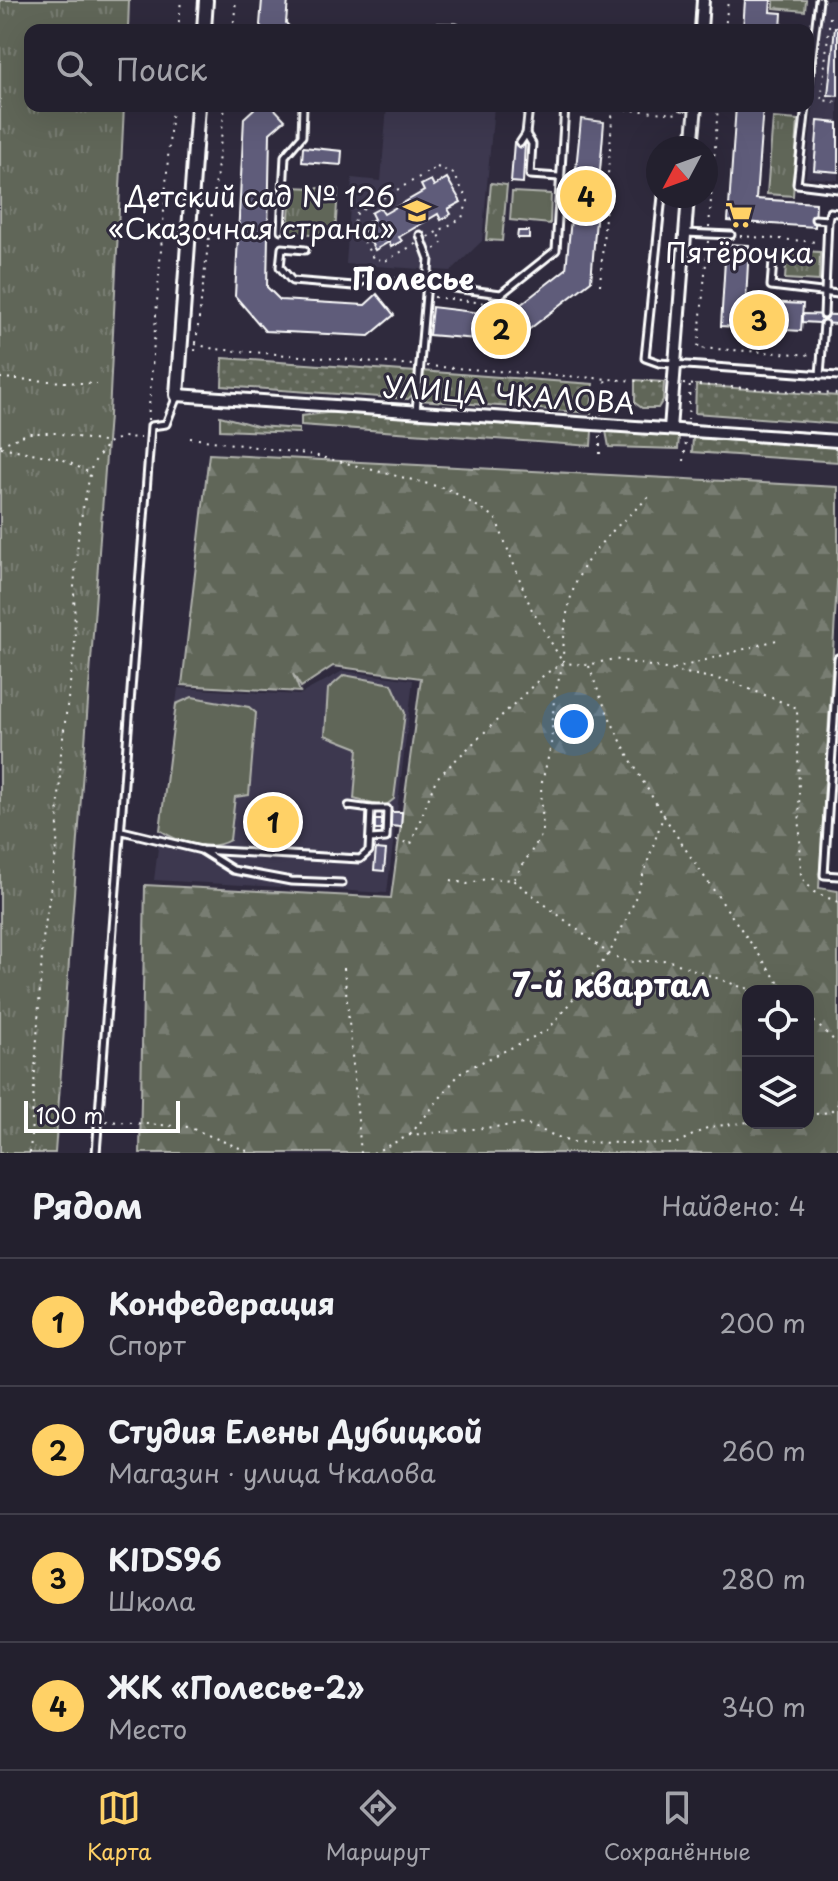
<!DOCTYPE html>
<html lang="ru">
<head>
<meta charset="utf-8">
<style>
	body { margin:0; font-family:"Playpen Sans",sans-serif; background:#2b2836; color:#f1f3f6 }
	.controls { position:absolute; right:24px; bottom:24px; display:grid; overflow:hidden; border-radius:16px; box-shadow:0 8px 32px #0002 }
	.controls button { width:72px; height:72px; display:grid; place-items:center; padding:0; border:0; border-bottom:2px solid #403e4a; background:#23202e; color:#f1f3f6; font:40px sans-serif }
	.compass { position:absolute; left:646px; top:136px; width:72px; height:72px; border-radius:50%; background:#23202e; box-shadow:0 8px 32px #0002; rotate:229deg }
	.scale { position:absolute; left:24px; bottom:20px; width:156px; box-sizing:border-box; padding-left:8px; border:4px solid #fff; border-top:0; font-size:22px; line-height:28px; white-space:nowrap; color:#fff; -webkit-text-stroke:6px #2f2a3d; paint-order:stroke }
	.you { position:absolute; left:574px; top:724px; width:28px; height:28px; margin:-20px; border:6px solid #fff; border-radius:50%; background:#1a73e8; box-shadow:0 0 0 12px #1a73e833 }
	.badge { display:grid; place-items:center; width:52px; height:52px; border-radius:50%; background:#ffd166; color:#111; font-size:26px; font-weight:700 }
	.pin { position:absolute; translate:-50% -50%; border:4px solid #fff; box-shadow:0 2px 8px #0006 }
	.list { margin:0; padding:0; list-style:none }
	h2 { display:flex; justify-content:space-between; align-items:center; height:104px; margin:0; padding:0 32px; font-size:34px }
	h2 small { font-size:26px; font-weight:400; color:#a3a3aa }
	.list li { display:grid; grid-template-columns:52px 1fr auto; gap:24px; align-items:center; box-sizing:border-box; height:128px; padding:0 32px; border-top:2px solid #403e4a }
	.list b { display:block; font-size:30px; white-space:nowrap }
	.list p { margin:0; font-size:26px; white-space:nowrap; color:#a3a3aa }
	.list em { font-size:26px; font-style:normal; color:#a3a3aa }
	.icon { flex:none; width:44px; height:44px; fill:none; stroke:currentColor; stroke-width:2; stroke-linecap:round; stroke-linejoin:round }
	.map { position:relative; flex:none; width:838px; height:1153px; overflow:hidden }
	.search { position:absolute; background:#23202e; box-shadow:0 8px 32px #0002; left:24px; right:24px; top:24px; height:88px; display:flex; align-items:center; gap:20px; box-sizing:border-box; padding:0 28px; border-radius:16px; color:#a3a3aa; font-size:30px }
	.sheet { height:616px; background:#23202e }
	nav { display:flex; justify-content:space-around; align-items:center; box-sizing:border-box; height:112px; border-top:2px solid #403e4a; background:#23202e; font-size:22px; color:#a3a3aa }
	nav a { display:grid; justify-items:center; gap:4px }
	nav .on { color:#ffd166 }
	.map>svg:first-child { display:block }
</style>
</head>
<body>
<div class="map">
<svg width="838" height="1153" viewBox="0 0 838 1153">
	<defs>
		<pattern id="grass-dots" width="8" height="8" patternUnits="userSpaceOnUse" patternTransform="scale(2)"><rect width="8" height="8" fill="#606659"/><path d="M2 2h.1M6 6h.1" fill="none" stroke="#787d72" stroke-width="1.8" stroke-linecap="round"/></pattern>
		<pattern id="forest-firs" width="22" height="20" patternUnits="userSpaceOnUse" patternTransform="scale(2)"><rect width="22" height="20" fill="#606659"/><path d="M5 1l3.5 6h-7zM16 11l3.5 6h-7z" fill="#787d72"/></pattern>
		<pattern id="park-tufts" width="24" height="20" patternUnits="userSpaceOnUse" patternTransform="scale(2)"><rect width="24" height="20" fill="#606659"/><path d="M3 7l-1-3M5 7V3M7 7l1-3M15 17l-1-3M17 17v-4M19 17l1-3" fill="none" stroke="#787d72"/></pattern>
	</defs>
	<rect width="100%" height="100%" fill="#2f2a3d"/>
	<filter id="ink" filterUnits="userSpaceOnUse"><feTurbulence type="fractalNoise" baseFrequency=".0125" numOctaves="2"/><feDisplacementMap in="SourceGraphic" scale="16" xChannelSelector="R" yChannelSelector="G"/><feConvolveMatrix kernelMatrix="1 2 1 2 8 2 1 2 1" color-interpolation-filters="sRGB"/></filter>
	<g filter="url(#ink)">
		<g fill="#3d394f">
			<path d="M824,0H838V180L806,177Z"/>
			<path d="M387,106H494L482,241L451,271L346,264L352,178L381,181Z"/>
			<path d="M343,671L413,680L387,893L154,880L178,688L299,695Z"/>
		</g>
		<g fill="url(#grass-dots)" stroke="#b0b2ac" stroke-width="2">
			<path d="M223,358L416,372L415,392L408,399L222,386Z"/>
			<path d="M421,371L593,384L591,413L419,400Z"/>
			<path d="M635,380L664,382L663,400L658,408H642L635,403Z"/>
			<path d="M696,385L838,396V424L695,413Z"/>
			<path d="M335,412L592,431L591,446L301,425V416Z"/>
			<path d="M220,416L257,426L299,429V433L220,430Z"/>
			<path d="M606,431L679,437L678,449L609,447Z"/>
			<path d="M693,438L836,447L838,462L692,452Z"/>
		</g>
		<path fill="url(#forest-firs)" stroke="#b0b2ac" stroke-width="2" fill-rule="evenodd" d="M209,454L838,487V566L819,888L838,891V1153H140L145,885L391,898L421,678L333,666L301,687L293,674L300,692L182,685ZM748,991H808V1123H748Z"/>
		<g fill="url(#park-tufts)" stroke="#b0b2ac" stroke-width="2">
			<path d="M0,0H129L128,30H30V106H124L109,415L55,1153H0Z"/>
			<path d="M774,0H806L805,11L774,8Z"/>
			<path d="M773,118L798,120L793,196L767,194Z"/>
			<path d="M491,183L507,185L502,241L486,240Z"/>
			<path d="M291,187L338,189L335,235L288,233Z"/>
			<path d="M787,250L820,252L819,281L785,279Z"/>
		</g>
		<g fill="#606659" stroke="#b0b2ac" stroke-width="2">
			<path d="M512,192L551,194L550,224L510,220Z"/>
			<path d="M344,675L392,684L405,713L394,799L384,807L354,799L358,748L325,735L328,689Z"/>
			<path d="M192,697L249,707L256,713L249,795L235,797L230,840C209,852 179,843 160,830L176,704Z"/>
		</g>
		<g fill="#5e5c7a" stroke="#fff" stroke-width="2">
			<path d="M262,0H288L286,23L292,30H264L260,25Z"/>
			<path d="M745,0H771L770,12L782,13L781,30H743Z"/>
			<path d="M835,27H838V96L828,95Z"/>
			<path d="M257,106H272L285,120L270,133L267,287L280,300L365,305L377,294L394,315L369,336L265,331L235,296L244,118Z"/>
			<path d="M736,106H763L756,199L816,203L815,227L728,221Z"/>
			<path d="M581,119L604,122L591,281L513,342L429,335L432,307L506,316L566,269Z"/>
			<path d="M818,121L838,123V172L814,170Z"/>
			<path d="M514,142L525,143L523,183L511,182Z"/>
			<path d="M303,147L342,151L341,165L302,162Z"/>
			<path d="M447,178L461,202L448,209L451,214L441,220L438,214L399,237L402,241L391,247L389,242L375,250L362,226L374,219L371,213L380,208L384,214L424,191L421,185L431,180L434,186Z"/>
			<path d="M518,231H529V238H517Z"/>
			<path d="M726,244L749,245L746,301L803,304L801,331L721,326Z"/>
			<path d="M802,314L838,315V324L802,322Z"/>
			<path d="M391,812H402L401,827L390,826Z"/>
			<rect x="375" y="820" width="9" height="10"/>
			<path d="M376,849L386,850L384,871L374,870Z"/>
		</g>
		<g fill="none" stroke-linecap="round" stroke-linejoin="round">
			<g stroke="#fff" stroke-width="11">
				<g id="service">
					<path d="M389,30L390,27L456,28"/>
					<path d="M808,88L819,0"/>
					<path d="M682,106L695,107"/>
					<path d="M806,106L797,184L838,189"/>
					<path d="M526,134L532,144L530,175L559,177"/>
					<path d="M520,143L526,134L529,106"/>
					<path d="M662,196L645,358L659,363L838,376"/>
					<path d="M815,219L828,220"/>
					<path d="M281,230L285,156L302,136L303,106"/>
					<path d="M685,233L731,235"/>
					<path d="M305,250L282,248L280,267L292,281L354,286L364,280L428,286"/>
					<path d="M773,261L771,286L838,294"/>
					<path d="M454,288L501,294L556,250L565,106"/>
					<path d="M824,315L828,220L830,212L838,213"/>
					<path d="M820,375L824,324"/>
					<path d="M416,411L429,259L420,235"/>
					<path d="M838,658L824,875L838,876"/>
					<path d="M122,831L201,850L360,859L369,851L371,809L349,806"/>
					<path d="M370,839L386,838L387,809H371"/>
					<path d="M201,850L233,870L291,881L342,883"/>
					<path d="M96,1153L151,426L166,424L177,396"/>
				</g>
			</g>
			<g stroke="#fff" stroke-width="16">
				<g id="minor">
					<path d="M701,30L703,0"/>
					<path d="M692,148L696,106"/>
					<path d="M177,395L838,441"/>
					<path d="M670,429L688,196"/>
				</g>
			</g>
			<g stroke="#fff" stroke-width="18">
				<g id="tertiary">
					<path d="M204,30L206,0"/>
					<path d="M177,395L198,106"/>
				</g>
			</g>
			<g stroke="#fff" stroke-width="2" stroke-dasharray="2 6" stroke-linecap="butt">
				<path d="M830,17L821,100L838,102"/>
				<path d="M178,30L181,0"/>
				<path d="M233,30L236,0"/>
				<path d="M725,30L728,0"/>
				<path d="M572,113L582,106L679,114"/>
				<path d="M437,167L454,174L468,201L462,218L385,261L373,258L354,224L357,213Z"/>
				<path d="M709,227L718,106"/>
				<path d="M740,236L817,242"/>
				<path d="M708,241L698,348L813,355"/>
				<path d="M435,249L443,242L438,233"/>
				<path d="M600,285L613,106"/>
				<path d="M434,297L502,305L509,299"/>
				<path d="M195,344L214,349L413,365"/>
				<path d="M195,351L225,106"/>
				<path d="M427,366L664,383"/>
				<path d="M0,378L97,384"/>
				<path d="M683,384L838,394"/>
				<path d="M601,414L606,376"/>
				<path d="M148,420L172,106"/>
				<path d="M688,420L690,381"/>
				<path d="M600,436V457"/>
				<path d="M190,438L314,455L448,489L495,517L531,608L563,663L554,698L551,746L541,786L543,833L513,880"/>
				<path d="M0,445L29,433H56L108,443L122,437L141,438"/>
				<path d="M1,447L62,459L90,473"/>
				<path d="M684,461L686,442"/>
				<path d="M563,662C564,575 588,552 650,496"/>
				<path d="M589,666C628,782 716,890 784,991"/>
				<path d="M674,669L780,639"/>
				<path d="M396,840L411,844L436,779L545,674L563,663L588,665L614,659L732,682L797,708L801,877L814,892L838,902"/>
				<path d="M451,880L467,884L489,878L513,880L609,954L628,962L667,960L744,988L778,991"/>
				<path d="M344,968L361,1153"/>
				<path d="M808,1016L838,1044"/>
				<path d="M808,1115L830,1112L838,1104"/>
				<path d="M106,1121L188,1127L252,1153"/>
				<path d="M410,1135L461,1072L548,1030L609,954L631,910L664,814"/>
				<path d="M30,1153L43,939L57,846L61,753L75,645L74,587L79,528L92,465L108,443"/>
				<path d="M373,1153L410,1135L526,1124L570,1142L675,1144L709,1127L748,1122"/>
			</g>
			<use href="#service" stroke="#2f2a3d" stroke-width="5"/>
			<use href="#minor" stroke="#2f2a3d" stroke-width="10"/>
			<use href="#tertiary" stroke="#2f2a3d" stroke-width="12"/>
		</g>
	</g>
	<defs>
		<g id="school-bare" transform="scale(2.16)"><path d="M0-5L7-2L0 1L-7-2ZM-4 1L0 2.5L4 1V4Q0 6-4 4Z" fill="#ffd166" stroke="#2f2a3d" stroke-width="2.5" paint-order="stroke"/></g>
		<g id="supermarket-bare" transform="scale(2.16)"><path d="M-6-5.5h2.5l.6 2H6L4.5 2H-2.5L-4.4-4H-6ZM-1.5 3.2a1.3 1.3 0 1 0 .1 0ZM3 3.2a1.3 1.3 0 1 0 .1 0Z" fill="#ffd166" stroke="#2f2a3d" stroke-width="2.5" paint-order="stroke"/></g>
	</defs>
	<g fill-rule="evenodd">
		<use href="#school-bare" x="417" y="211"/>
		<use href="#supermarket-bare" x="739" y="215"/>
	</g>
	<g text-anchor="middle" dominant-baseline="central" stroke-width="6" stroke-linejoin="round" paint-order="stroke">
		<g font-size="28" fill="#fff" stroke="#2f2a3d" text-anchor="end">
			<text x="395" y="195">Детский сад № 126<tspan x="395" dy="32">«Сказочная страна»</tspan></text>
			<text x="739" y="251" text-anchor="middle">Пятёрочка</text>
		</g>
		<g font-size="28" fill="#fff" stroke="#2f2a3d">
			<text transform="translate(509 394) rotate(4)">УЛИЦА ЧКАЛОВА</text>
		</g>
		<g font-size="30" font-weight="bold" fill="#fff" stroke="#2f2a3d">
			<text x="413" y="277">Полесье</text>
		</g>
		<g font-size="32" font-weight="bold" fill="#fff" stroke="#2f2a3d">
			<text x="611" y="984">7-й квартал</text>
		</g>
	</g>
</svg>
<div class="controls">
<button><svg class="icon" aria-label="locate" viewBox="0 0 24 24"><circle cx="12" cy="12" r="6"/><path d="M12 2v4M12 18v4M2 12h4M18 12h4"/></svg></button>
<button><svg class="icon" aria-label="layers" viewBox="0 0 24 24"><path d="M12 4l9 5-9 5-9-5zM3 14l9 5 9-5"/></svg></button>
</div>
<svg class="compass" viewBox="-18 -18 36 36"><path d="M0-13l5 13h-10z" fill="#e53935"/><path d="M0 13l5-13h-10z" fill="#a3a3aa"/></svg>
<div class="scale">100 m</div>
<div class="you"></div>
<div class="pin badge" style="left:273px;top:822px">1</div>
<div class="pin badge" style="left:501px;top:329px">2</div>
<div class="pin badge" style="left:759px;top:320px">3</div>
<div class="pin badge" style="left:586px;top:196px">4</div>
<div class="search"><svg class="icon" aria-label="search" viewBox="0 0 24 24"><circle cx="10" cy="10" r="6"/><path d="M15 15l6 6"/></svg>Поиск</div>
</div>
<section class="sheet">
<h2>Рядом<small>Найдено: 4</small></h2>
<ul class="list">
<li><span class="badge">1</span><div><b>Конфедерация</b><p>Спорт</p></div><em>200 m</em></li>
<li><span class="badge">2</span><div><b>Студия Елены Дубицкой</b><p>Магазин · улица Чкалова</p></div><em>260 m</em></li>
<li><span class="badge">3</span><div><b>KIDS96</b><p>Школа</p></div><em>280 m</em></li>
<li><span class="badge">4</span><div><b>ЖК «Полесье-2»</b><p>Место</p></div><em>340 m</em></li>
</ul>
</section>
<nav>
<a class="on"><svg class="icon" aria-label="map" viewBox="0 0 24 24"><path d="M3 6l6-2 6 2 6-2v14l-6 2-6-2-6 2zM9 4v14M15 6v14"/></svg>Карта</a>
<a><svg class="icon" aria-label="directions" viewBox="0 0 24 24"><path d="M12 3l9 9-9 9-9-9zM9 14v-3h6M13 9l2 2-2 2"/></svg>Маршрут</a>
<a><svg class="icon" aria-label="saved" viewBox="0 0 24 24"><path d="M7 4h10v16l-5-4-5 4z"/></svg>Сохранённые</a>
</nav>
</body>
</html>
